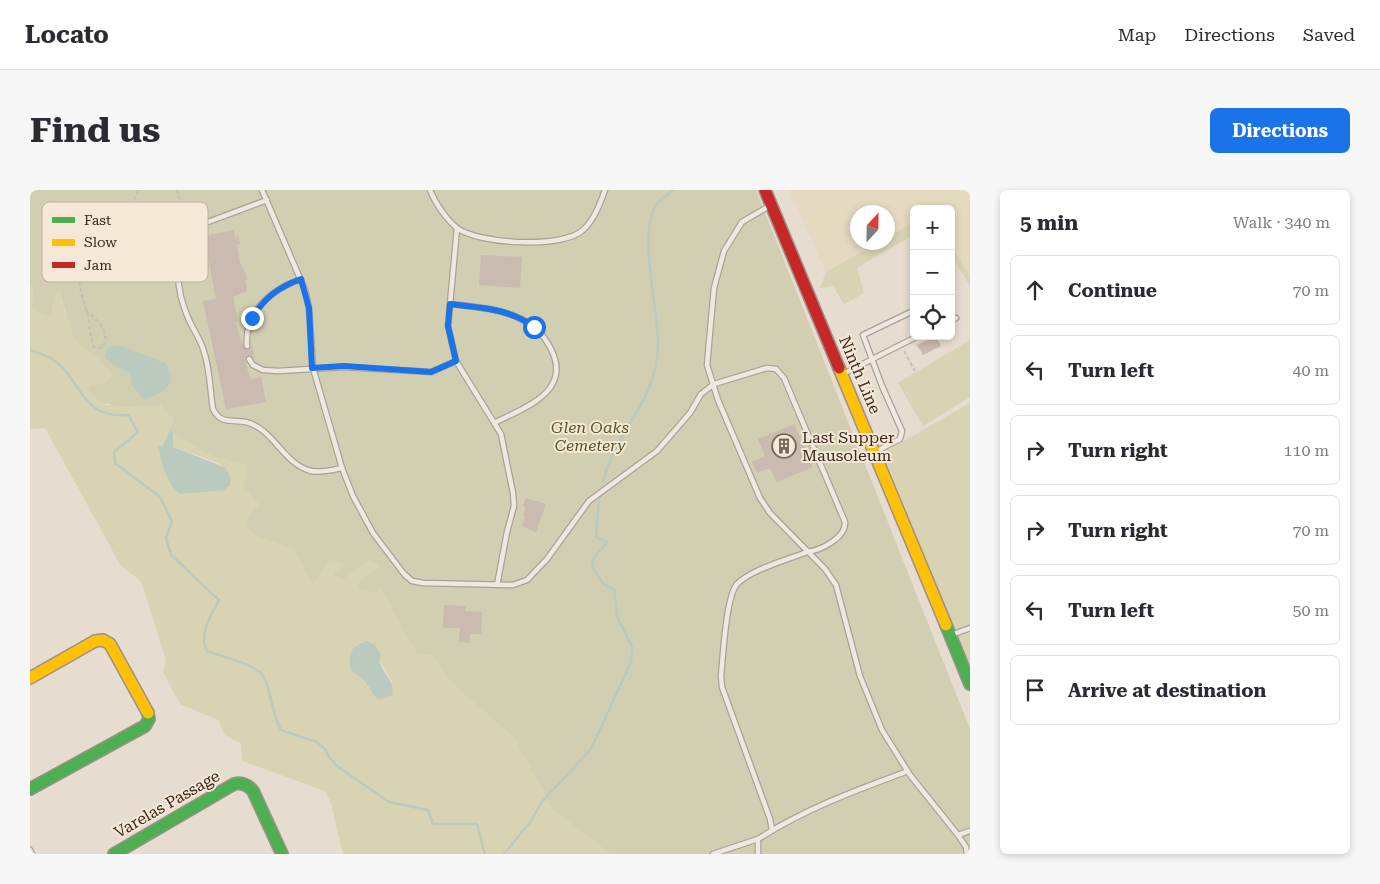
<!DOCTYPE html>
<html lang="en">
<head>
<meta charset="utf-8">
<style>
	body { margin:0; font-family:"Roboto Serif",serif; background:#f7f7f7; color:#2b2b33 }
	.controls { position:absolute; right:15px; top:15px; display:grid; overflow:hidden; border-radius:8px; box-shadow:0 2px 8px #0003 }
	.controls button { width:45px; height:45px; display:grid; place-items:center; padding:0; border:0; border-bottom:1px solid #e1e1e2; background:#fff; color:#2b2b33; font:25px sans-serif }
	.compass { position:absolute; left:820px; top:15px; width:45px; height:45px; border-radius:50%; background:#fff; box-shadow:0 2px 8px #0003; rotate:22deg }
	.stop { position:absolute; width:15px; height:15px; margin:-11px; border:4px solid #1a73e8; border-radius:50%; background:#fff }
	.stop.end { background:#1a73e8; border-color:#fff; box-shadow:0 1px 5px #0008 }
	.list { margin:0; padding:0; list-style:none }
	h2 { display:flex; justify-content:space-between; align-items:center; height:65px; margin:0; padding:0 20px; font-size:21px }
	h2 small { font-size:16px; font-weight:400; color:#7c7c81 }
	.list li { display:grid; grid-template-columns:32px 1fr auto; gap:15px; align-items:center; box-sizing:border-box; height:70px; margin:0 10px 10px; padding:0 10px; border:1px solid #e1e1e2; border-radius:8px }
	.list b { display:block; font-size:19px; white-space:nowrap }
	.list em { font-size:16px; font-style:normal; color:#7c7c81 }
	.icon { flex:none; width:28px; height:28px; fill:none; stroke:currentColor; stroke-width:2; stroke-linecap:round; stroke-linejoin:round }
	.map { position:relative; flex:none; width:940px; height:664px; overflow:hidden; border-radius:8px }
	header { display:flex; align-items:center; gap:30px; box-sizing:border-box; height:70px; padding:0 25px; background:#fff; border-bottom:1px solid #e1e1e2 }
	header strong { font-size:24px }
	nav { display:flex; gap:28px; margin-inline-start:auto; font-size:18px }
	.intro { display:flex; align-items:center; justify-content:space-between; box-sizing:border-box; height:120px; padding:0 30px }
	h1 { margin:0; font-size:35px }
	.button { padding:12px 22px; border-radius:8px; background:#1a73e8; color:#fff; font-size:18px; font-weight:700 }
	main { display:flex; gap:30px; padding:0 30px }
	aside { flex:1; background:#fff; border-radius:8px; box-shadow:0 2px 8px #0003 }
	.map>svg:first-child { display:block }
</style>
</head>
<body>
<header>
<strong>Locato</strong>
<nav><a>Map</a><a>Directions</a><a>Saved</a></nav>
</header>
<div class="intro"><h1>Find us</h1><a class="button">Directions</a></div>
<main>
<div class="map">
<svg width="940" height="664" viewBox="0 0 940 664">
	<rect width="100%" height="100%" fill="#e6dccf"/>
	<path fill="#e5d9c0" d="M759,0H940V85L921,55V19H884V32L858,47V22H828V52L848,53L796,82Z"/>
	<g fill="#d8d3b2" fill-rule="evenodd">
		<path d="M884,32V44L827,78L834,103L814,114L803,96L790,98L796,82L848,53L858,52V47Z"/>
		<path d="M921,55L940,85V96L921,66Z"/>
		<path d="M0,92L3,97L2,116L22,127L23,108L29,101C36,118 36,141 51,155C61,166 77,170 81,185L75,193L76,215H130L143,229L133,255L194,300L200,296L201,288L189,273L143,257V242L159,251L192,236L261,330L284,394L300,370L316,375L340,370L351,376L328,393L349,403L350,395L388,466L401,464L422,493L485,549L573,650L581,664H313L301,613L295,601L212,571L211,553L195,545L188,530L150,514L133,482L136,470L111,391L91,376L15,238L0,239ZM349,469L363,493L344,506L333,488Z"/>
		<path d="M940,150V207L893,236L868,193Z"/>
		<path d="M940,213V479L853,263Z"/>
	</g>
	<path fill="#d2ceb1" d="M0,0H726L940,539V664H581L523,619L485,549L422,493L401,464L388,466L350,396L349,403L329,399L328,393L350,376L340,370L312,390L303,384L315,375L300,370L283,395L264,359L225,345L215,333L229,314L214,297L217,275L183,266L139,241L143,229L130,215C107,215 71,223 59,199L61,195L75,193L81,186C77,170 61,166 51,156C36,141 37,118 29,101L23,108L22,127L13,125L2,116L3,97L0,92Z"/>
	<g fill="#bacabe">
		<path d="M88,155L136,173C137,177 141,184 141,188C141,199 122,208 113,209L102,195L100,183L80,173L75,167L78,158Z"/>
		<path d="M139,241L143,242V257L196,278L201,288L200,296L194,300L150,304C136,292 132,275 128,257L133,255Z"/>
		<path d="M337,451L345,455L351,464C344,479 367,488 362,505C342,516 344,501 333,489C330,485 324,484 321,480C319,461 319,458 337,451Z"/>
	</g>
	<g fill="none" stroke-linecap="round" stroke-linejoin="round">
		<g stroke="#bacabe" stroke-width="2.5">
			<path d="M0,160C7,163 16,165 22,169C53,189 49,229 98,225L108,242L84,262L85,273L130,307L142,331L136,348L141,365L189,410C181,424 168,445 177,461C191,466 230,475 235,489C242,506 242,524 251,540L287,552L296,560L298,566L307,576L359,612L398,620L403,634H447L455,664"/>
			<path d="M573,292C585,241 627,212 628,155C629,119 606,41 628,12C632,8 639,4 643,0"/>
			<path d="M474,664L502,630L510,614L561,559L601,472L602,457L587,426L584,399L573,394L562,376L563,369L577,352L566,347L569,310"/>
		</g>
	</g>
	<g fill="#cabab0">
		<path d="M204,40L205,47L208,46L210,54L207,55L210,72L218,89L215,90L217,101L203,107L208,132H205L214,158L218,160L222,155L225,168L218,165L215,170L220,189L231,187L236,212L196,219L173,111L186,109L174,46Z"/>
		<path d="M451,65L492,67L490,98L449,95Z"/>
		<path d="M906,146L911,156L893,165L887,155Z"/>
		<path d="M764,234L783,277L747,292L740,278L727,283L722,272L735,266L728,249Z"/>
		<path d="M496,308L516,314L506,342L492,336L495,326L493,325L496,317L493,316Z"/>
		<path d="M414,415L436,416L435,421L452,422L451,444H440V453L429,452L430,438H413Z"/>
	</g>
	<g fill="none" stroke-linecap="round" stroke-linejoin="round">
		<g stroke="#aba197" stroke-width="7">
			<g id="lane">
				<path d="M232,0L275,100L279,118L283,178L312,278L323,306L343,343L374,384L382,391L393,393L483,395L497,390L517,369L559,311L627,261L660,223L671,204L684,194L737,178L746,179L754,188L815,332C816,348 791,360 777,362C759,369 720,380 707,394C696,407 693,466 691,486L692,497L740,629L742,640"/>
				<path d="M400,0C405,13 416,29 427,38C448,54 533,59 553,40C564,30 570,14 575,0"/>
				<path d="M237,10L162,38C143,68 145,99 159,130C164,141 171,150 174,162C180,179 180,201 183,219C191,235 201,229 216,232C244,239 253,274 281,281C291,283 302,280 312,278"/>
				<path d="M741,15L712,32L694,61L684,98L677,175L688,210L730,308L740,323L795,379L806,395L830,486L852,540L880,585L928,645L936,657L937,664"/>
				<path d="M427,38L418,136L426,171L471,244L483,303L484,316L477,342L467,395"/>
				<path d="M420,114C461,119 507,120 524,166C528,177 527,188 520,198C508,214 482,224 464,233"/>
				<path d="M921,131L926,128"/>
				<path d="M217,156C214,121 242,99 271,89"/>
				<path d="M219,169L223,175L233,180L248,181L313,177L401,182L426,171"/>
				<path d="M813,184L888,146"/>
				<path d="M845,262L870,249L872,241L852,196L833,145L883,121"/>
				<path d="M921,445L940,438"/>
				<path d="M928,645L940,641"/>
				<path d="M0,660L2,664"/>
				<path d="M683,664L728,649"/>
				<path d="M728,664V649C777,618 824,601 878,581"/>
			</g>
		</g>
		<g stroke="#9b9188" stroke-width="14">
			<g id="fast">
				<path d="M916,435L940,494"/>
				<path d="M0,599L115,536L119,529L118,523"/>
				<path d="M84,664L204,594C212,592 218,595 223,601L252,664"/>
			</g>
		</g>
		<g stroke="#9b9188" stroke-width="14">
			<g id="slow">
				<path d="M809,178L916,435"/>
				<path d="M0,488L65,451L73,450L80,454L118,523"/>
			</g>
		</g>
		<g stroke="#9b9188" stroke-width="14">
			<path id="jam" d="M735,0L809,178"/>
		</g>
		<g stroke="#c7bfb7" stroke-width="2" stroke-dasharray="4 2.5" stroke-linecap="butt">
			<path d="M146,0L160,32"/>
			<path d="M56,120C67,131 82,141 72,158L64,157C60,148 60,134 57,123C54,111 48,98 50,85C55,53 98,33 108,0"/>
			<path d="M874,161L885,181"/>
		</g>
		<use href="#lane" stroke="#eee8e1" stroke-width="4.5"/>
		<use href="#fast" stroke="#4caf50" stroke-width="11"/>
		<use href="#slow" stroke="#ffc107" stroke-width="11"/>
		<use href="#jam" stroke="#c62828" stroke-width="11"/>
	</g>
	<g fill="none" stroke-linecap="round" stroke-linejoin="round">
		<path stroke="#1a73e8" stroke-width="6" d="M222,128C235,107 249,97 271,89L279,118L282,178L314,176L401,182L426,171L418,136L420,114C450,118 479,118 504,137"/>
	</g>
	<defs>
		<g id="building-ring" transform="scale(1.25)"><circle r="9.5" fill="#f6e8d6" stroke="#77685d" stroke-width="1.5"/><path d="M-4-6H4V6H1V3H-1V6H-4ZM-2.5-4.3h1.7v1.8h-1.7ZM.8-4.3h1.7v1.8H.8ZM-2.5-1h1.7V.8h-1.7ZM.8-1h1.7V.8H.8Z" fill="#77685d"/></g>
	</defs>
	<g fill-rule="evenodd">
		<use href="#building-ring" x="754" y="256"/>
	</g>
	<g text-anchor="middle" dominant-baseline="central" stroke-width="4" stroke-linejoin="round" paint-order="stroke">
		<g font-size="16" fill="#3b291f" stroke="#f6e8d6">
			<text transform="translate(830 185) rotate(67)">Ninth Line</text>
			<text transform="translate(137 614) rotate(-30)">Varelas Passage</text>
		</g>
		<g font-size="16" font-style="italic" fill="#515726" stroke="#f6e8d6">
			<text x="560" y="237">Glen Oaks<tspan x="560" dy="18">Cemetery</tspan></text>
		</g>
		<g font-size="16" fill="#3b291f" stroke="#f6e8d6" text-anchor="start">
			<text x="772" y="247">Last Supper<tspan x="772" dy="18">Mausoleum</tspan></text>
		</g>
	</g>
	<rect x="12" y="12" width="166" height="80" rx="8" fill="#f6e8d6" stroke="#beaf9f" stroke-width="1"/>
	<rect x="22" y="27" width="23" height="6" fill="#4caf50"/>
	<rect x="22" y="49" width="23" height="7" fill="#ffc107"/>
	<rect x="22" y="72" width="23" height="6" fill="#c62828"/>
	<g font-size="14" fill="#3b291f">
		<text x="54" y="35">Fast</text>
		<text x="54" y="57">Slow</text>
		<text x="54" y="80">Jam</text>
	</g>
</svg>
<div class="controls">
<button>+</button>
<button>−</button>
<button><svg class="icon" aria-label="locate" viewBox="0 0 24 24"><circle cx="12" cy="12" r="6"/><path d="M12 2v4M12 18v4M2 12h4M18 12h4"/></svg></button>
</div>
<svg class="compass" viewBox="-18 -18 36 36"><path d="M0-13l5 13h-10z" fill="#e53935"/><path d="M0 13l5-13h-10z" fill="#7c7c81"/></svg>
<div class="stop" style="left:504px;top:137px"></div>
<div class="stop end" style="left:222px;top:128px"></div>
</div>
<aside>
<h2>5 min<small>Walk · 340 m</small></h2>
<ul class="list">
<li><svg class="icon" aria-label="ahead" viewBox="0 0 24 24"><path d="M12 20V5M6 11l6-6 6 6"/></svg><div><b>Continue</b></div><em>70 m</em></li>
<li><svg class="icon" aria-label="left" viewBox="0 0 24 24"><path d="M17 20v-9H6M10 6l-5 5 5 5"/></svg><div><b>Turn left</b></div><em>40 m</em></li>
<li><svg class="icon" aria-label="right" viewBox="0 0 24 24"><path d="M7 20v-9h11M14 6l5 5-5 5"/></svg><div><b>Turn right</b></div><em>110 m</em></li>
<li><svg class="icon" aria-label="right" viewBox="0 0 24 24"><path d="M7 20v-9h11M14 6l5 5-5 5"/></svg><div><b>Turn right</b></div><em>70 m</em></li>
<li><svg class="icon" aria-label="left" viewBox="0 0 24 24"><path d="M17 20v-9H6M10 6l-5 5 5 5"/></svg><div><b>Turn left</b></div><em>50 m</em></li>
<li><svg class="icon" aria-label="arrive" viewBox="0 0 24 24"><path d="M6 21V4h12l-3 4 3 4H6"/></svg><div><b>Arrive at destination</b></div></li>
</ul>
</aside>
</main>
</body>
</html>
